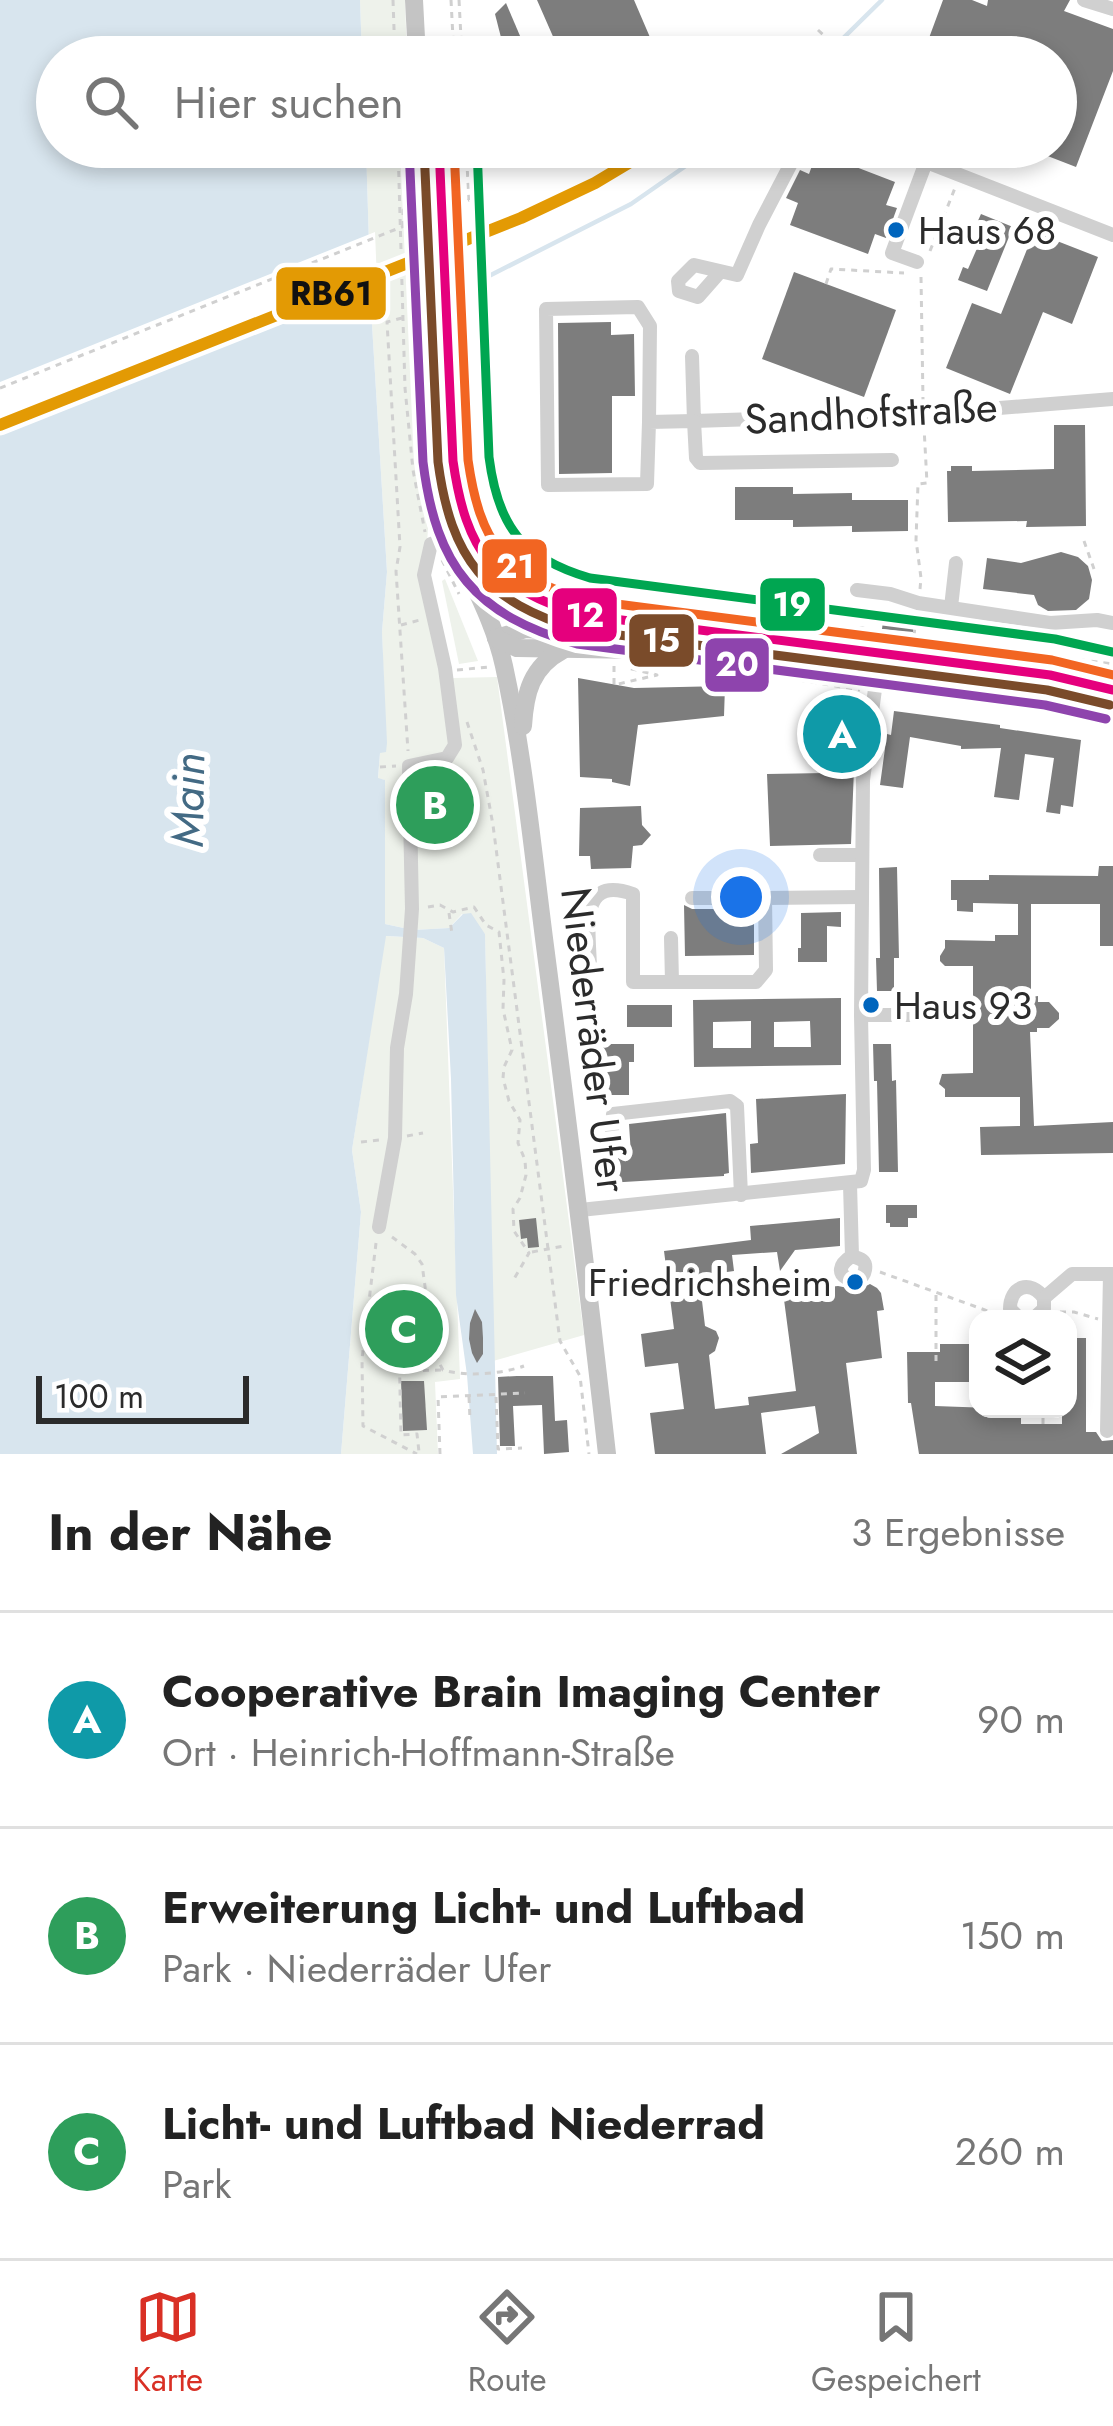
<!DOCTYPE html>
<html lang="de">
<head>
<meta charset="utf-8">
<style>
	body { margin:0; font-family:Jost,sans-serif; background:#f6f6f6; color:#222 }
	.controls { position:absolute; right:36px; bottom:36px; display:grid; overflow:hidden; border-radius:24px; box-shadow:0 6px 18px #0003 }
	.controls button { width:108px; height:108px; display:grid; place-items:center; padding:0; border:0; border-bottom:3px solid #e0e0e0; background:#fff; color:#222; font:60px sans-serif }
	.scale { position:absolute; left:36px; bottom:30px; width:213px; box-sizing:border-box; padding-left:12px; border:6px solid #2b2b2b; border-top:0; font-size:33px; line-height:42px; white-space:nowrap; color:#2b2b2b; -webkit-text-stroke:9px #fff; paint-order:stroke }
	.you { position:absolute; left:741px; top:897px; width:42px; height:42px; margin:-30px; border:9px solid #fff; border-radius:50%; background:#1a73e8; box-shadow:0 0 0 18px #1a73e833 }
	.badge { display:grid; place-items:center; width:78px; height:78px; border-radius:50%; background:#d93025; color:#fff; font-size:39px; font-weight:700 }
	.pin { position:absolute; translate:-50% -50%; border:6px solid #fff; box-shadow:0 3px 12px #0006 }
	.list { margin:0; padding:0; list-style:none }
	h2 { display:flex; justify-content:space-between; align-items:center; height:156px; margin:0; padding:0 48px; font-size:51px }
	h2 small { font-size:39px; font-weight:400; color:#767676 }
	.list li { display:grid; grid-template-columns:78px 1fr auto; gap:36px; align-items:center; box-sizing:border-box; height:216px; padding:0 48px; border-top:3px solid #e0e0e0 }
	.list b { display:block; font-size:45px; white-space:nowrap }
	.list p { margin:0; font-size:39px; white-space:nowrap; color:#767676 }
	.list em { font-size:39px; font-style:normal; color:#767676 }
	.icon { flex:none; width:66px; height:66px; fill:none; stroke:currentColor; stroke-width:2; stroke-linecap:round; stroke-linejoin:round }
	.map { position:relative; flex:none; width:1113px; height:1454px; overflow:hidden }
	.search { position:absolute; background:#fff; box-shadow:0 6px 18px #0003; left:36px; right:36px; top:36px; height:132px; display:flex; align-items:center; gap:30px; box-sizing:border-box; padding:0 42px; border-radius:66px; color:#767676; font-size:45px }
	.sheet { height:804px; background:#fff }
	nav { display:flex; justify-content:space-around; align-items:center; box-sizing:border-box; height:168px; border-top:3px solid #e0e0e0; background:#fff; font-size:33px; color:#767676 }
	nav a { display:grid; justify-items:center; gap:6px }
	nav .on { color:#d93025 }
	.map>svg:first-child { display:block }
</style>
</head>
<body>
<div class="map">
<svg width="1113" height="1454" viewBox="0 0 1113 1454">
	<rect width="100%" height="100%" fill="#fff"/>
	<g fill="#eef2eb">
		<path d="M360,0H405L407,57H362Z"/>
		<path d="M366,147H411L417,322L411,328L417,476L428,528L426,560L453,678L497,677L584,1335L493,1361L485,934L462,914L449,928L413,930L385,924V780L378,779L380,752L386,751L382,632L387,572L371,308Z"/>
		<path d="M445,579L478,661L459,664L442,581Z"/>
		<path d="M385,936L423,938L444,948L460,1379L435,1382L438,1454H341L361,1212L352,1150Z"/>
	</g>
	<path fill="#d8e5ee" d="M0,0H360L362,57H57V147H366L371,308L387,572L382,632L387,743L386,752L380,753L378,778L385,780V924L413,930L449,928L463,914L471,913L485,934L497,1454H473L467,1375L456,1295L451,1079L444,948L423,938L386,936L352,1150L361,1212L341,1454H0Z"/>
	<path fill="#fff" d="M375,232L377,282L0,429V382Z"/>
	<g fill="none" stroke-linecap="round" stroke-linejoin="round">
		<g stroke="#d8e5ee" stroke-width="4.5">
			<path d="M824,57L882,0"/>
			<path d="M487,277L631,204L713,147"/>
		</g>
	</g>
	<g fill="#7d7d7d" fill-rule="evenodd">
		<path d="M537,0H634L655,49L646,52L648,57H562Z"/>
		<path d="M943,0H972L987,6L988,0H1070L1064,11L1113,29V71L1076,167L1027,148L1056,147V57H922Z"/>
		<path d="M506,3L529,57H506L495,14Z"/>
		<path d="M955,147H976L970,164L951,157Z"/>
		<path d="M817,152L895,182L886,205L897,208L886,238L875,234L868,254L790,225L798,203L786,198L800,170L809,174Z"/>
		<path d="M981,214L1013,227L987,291L958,280L963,267L968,269L982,237L977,235L981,227L976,225Z"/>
		<path d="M1034,232L1098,257L1072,324L1043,312L1010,394L946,368L972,303L1001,314Z"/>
		<path d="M794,272L896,310L864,397L762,359Z"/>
		<path d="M611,322V335L634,334L635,396H612V473L559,474L558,323Z"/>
		<path d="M1054,425H1085L1086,526L1026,527L1027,521L948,522L947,471H951V466H972V471L1054,469Z"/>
		<path d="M735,487H793V494L852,493V500H908V531L852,532V526L793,527V520H735Z"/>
		<path d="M1061,552L1078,557L1088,566L1092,580L1089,599L1076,610L1048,611L1038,605L1034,595L983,589L987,558L1021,563Z"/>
		<path d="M884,613L915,617L913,632L882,629Z"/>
		<path d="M578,678L634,688L725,686L724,716L638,725L630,786L612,782V779L580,777Z"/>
		<path d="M857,694L851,844L770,846L767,774L826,773L825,695Z"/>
		<path d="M894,711L1000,725V728L1081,740L1073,807L1061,805L1060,814L1046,812L1054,758L1025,754L1019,800L994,797L1001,748L961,749V746L910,737L903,788L880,785L887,734L891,735Z"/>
		<path d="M641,806L642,825L651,835L642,845L633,846L631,868L591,869L590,856H579L580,808Z"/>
		<path d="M1099,866H1113V946H1100V904H1031V997L1038,996V1002H1049L1059,1013V1019L1049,1028H1037V1032H1030L1034,1126L1113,1122V1153L981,1155L980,1127L1020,1126V1097H945V1089L939,1084L942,1074L973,1073V966H945L940,961V956L945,948V940L995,941V935H1018V904L973,903V912L957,911V900H951V880H989V875L1098,876Z"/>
		<path d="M897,867L899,958H894V991H877L876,958H880L879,868Z"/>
		<path d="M684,905L692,909H754V955L685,956Z"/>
		<path d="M841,912V927L827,926V962H798V948H801V913Z"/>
		<path d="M841,998V1065L694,1067L693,1000ZM751,1021V1048H713V1022ZM810,1021L811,1047H774V1022Z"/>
		<rect x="627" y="1005" width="45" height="22"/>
		<path d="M594,1044H634V1062H629V1095H595Z"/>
		<path d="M873,1044H891L892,1081L896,1080L898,1172H879L877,1081H874Z"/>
		<path d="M846,1094L845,1164L751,1173L750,1144L758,1143L756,1099Z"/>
		<path d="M726,1113L729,1173L724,1174V1176L607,1183L604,1157L612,1159L631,1155L629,1124Z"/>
		<path d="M886,1205H917V1218H908V1227H890V1223H886Z"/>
		<path d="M536,1218L539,1247L528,1248L527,1238L521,1239L519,1220Z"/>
		<path d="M840,1218V1246L795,1250L780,1271L777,1252L732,1255L734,1271L699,1276L705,1326L716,1331L719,1338L715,1351L709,1355L715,1409L749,1405L748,1397L796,1391L783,1292L838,1286L858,1290L870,1284L877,1288L881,1293L884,1310L877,1311L882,1358L846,1363L857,1454H781L819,1433L815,1406L761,1413L766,1454H655L650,1413L684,1409L678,1363L645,1367L641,1334L674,1329L664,1251L751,1240L750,1226Z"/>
		<path d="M475,1309L482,1322L483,1338V1354L477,1363L472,1353L469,1339L470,1323Z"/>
		<path d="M1068,1338H1086V1432H1096L1102,1441L1113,1440V1454H919L911,1403H908L907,1352H940V1344H978V1382H935V1406L1021,1409V1424H1062V1409H1068Z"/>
		<path d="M517,1376H553L555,1421L567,1420L569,1452L544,1454L542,1405L513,1406L515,1446H500L498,1377Z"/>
		<path d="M401,1381H424L427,1430L403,1431Z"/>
	</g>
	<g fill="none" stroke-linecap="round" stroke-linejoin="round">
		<g stroke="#d0d0d0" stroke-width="3" stroke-dasharray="6 6" stroke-linecap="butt">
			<path d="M393,0L395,57"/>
			<path d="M451,0L454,57"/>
			<path d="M459,0L462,57"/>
			<path d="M818,30L848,57"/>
			<path d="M398,147L405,388L413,470L425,532"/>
			<path d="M458,147L473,473C489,554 525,583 604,600L849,632"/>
			<path d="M466,147L469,200"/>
			<path d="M403,227V210H408"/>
			<path d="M439,236L462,226"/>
			<path d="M930,251L955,188"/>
			<path d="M921,277L923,400"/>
			<path d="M826,284L831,269L904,273"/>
			<path d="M402,318L387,322L400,547L396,571L408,751"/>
			<path d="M1084,541L1094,569"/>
			<path d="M442,560L459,594"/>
			<path d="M920,589L921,578L916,540L918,484L927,483L924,427"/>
			<path d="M916,617L913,645L923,647"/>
			<path d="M401,625L420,620"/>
			<path d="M877,635L1113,664"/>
			<path d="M899,661L902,641"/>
			<path d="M1051,663L1096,670"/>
			<path d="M614,666V685L657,675L628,668"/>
			<path d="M457,670L489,667"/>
			<path d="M787,678L860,690"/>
			<path d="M1094,683L1100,664"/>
			<path d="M467,722L483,770L493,825L560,1341L580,1376L589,1454"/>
			<path d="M380,767L396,766"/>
			<path d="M428,907L440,905L453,912L474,907L486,925L499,932L504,980L503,1009L512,1050L504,1067L503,1078L509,1101L520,1120L518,1143L525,1160L526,1175L520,1198L513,1209L514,1231L529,1253L514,1279"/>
			<path d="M449,913L452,934"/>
			<path d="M407,1136L423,1133"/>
			<path d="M361,1142L380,1140"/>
			<path d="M392,1237L415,1254L422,1264L434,1353L443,1370C467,1377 501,1374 524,1366"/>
			<path d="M376,1243L362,1359L363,1426L417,1454"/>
			<path d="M532,1252L564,1246"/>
			<path d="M880,1272L996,1314"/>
			<path d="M936,1295V1361L940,1362"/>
			<path d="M1060,1312H1074L1098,1319"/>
			<path d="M366,1329L393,1335L399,1344L401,1435L417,1434L419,1452"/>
			<path d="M399,1371L441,1370"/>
			<path d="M469,1397L470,1419"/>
			<path d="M496,1397L498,1449L522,1448"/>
			<path d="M1043,1424V1409"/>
			<path d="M440,1454L438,1397L525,1393"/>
		</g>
		<g stroke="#d0d0d0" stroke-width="14">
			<path d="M1084,0L1113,9"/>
			<path d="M888,147L1113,235"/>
			<path d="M917,262L892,253L926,162"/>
			<path d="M720,272L698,297L679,291L678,281L694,265L737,275L759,225L797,152L803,147"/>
			<path d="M692,356L694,421L937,413L1113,399"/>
			<path d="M649,422L650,326L638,307L546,309L548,485L647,484L649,422L694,421L696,458L700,463L892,460"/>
			<path d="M857,590L890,594L918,603L1050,623L1097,620L1113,623"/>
			<path d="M951,607L956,563"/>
			<path d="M854,670L861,633"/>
			<path d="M820,855H862"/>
			<path d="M692,898H765"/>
			<path d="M671,938L672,982"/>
			<path d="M590,970C590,934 576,874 633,894V982H756L766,970L765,898L862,897"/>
			<path d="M861,1015H959"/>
			<path d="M611,1148L613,1114L730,1101L737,1106L741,1195"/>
			<path d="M850,1184L852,1256C822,1275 862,1290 865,1270C867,1259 859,1259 852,1256"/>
			<path d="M580,1210L861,1181L864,1170L861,1015L863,780L877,674"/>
			<path d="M379,1227L395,1138L397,1048L406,994L412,909L409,766L447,758L455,745L445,668L424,575L431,544L450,537"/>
			<path d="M1020,1319L1010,1309C1010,1286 1030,1279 1044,1298"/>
			<path d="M1033,1319L1044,1309V1298L1072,1274H1113"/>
			<path d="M1107,1431L1110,1274"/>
		</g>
		<g stroke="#c4c4c4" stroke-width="18">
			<path d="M414,0L417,57"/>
			<path d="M420,147L435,479C447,548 489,598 504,666C524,758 533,853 545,946C567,1115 588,1285 607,1454"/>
			<path d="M474,581L532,615L558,624"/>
			<path d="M496,638L526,629L591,634L1113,705"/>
			<path d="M496,638L517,648L639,650"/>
			<path d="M523,726C525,693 531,667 563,650"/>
		</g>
		<path stroke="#d0d0d0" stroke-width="3" stroke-dasharray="6 6" stroke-linecap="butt" d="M0,388L469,200"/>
		<g stroke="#fff" stroke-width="21">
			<path id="rail-1" d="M0,425L521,218L595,183L655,147"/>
		</g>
		<use href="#rail-1" stroke="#e39a04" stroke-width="12"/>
		<g stroke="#fff" stroke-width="18">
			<path id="tram-1" d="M439,147L453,461C466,552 494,589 583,615L1050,675L1113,690"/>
		</g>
		<g stroke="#fff" stroke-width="18">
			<path id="tram-2" d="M424,148L438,462C451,559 485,602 580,630L1047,690L1110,705"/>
		</g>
		<g stroke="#fff" stroke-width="18">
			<path id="tram-3" d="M454,147L468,460C480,543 504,576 586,600L1052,660L1113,675"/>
		</g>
		<g stroke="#fff" stroke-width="18">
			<path id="tram-4" d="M409,148L423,462C436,567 475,615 577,644L1045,705L1106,719"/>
		</g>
		<g stroke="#fff" stroke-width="18">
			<path id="tram-5" d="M477,147L489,457C498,527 522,558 590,578L1055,639L1113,652"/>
		</g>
		<use href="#tram-1" stroke="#e5007d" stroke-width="9"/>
		<use href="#tram-2" stroke="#7a4b2a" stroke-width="9"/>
		<use href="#tram-3" stroke="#f26522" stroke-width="9"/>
		<use href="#tram-4" stroke="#8e44ad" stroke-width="9"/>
		<use href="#tram-5" stroke="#00a651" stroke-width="9"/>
	</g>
	<g fill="#0065bd" stroke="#fff" stroke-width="4.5">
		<circle cx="896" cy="230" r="10"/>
		<circle cx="871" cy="1005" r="10"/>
		<circle cx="855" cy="1282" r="10"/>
	</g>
	<g text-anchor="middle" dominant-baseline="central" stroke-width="12" stroke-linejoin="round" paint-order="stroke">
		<g font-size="39" fill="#2b2b2b" stroke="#fff" text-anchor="start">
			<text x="918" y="230">Haus 68</text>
			<text x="894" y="1005">Haus 93</text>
			<text x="832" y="1282" text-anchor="end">Friedrichsheim</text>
		</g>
		<g font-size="42" fill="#2b2b2b" stroke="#fff">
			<text transform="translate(871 413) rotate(-3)">Sandhofstraße</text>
			<text transform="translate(594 1040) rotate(83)">Niederräder Ufer</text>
		</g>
		<g font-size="45" font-style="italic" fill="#436a84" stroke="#fff">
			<text transform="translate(188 800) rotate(-89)">Main</text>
		</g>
	</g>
	<g stroke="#fff" stroke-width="4.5">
		<rect x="274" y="265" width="114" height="57" rx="12" fill="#e39a04"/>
		<rect x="480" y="537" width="69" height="58" rx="12" fill="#f26522"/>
		<rect x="758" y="576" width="69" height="57" rx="12" fill="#00a651"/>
		<rect x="550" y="586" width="69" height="58" rx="12" fill="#e5007d"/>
		<rect x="627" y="612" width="69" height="57" rx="12" fill="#7a4b2a"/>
		<rect x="703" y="636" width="68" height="58" rx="12" fill="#8e44ad"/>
	</g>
	<g font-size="33" text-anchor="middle" font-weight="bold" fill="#fff">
		<text x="515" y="578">21</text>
		<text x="792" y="616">19</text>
		<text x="585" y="627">12</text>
		<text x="661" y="652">15</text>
		<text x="737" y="676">20</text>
	</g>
	<g font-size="33" text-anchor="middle" font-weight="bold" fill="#111">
		<text x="331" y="305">RB61</text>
	</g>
</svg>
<div class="controls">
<button><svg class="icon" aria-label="layers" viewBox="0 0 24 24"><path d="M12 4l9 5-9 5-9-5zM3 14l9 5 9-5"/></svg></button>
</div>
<div class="scale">100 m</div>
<div class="you"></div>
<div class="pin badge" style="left:842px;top:734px;background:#0f9aa8">A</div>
<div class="pin badge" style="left:435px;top:805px;background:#2e9e5b">B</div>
<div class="pin badge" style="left:404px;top:1329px;background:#2e9e5b">C</div>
<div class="search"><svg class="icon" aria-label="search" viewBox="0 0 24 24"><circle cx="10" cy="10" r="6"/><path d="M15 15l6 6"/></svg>Hier suchen</div>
</div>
<section class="sheet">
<h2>In der Nähe<small>3 Ergebnisse</small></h2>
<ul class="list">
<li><span class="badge" style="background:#0f9aa8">A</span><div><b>Cooperative Brain Imaging Center</b><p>Ort · Heinrich-Hoffmann-Straße</p></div><em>90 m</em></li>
<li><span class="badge" style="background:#2e9e5b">B</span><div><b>Erweiterung Licht- und Luftbad</b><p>Park · Niederräder Ufer</p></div><em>150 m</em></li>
<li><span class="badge" style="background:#2e9e5b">C</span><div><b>Licht- und Luftbad Niederrad</b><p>Park</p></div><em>260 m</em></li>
</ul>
</section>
<nav>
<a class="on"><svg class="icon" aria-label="map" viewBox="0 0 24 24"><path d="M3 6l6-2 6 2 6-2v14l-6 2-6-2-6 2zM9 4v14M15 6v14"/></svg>Karte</a>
<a><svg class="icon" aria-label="directions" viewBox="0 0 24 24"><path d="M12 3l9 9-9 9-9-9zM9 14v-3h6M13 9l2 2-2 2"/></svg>Route</a>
<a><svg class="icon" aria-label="saved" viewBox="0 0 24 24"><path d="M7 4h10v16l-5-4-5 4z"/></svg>Gespeichert</a>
</nav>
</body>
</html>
